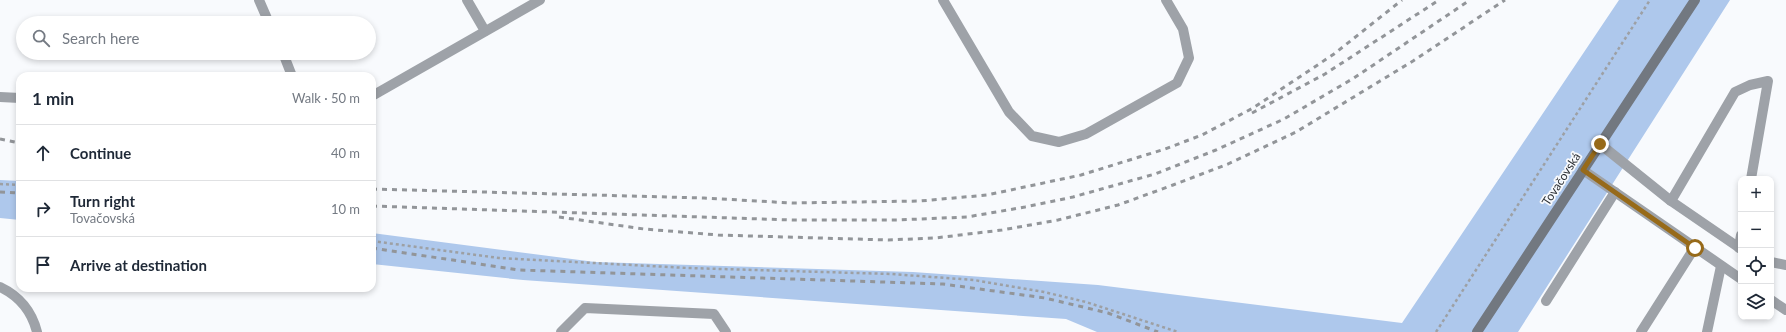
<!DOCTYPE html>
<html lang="en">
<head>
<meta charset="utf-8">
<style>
	body { margin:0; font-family:Lato,sans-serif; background:#f6f6f7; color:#1f2937 }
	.controls { position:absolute; right:12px; bottom:12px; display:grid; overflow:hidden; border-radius:8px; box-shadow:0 2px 6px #0003 }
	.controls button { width:36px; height:36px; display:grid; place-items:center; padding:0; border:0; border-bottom:1px solid #e0e1e3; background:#fff; color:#1f2937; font:20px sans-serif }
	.stop { position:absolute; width:12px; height:12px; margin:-9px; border:3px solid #976a19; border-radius:50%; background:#fff }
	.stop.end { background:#976a19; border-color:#fff; box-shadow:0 1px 4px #0008 }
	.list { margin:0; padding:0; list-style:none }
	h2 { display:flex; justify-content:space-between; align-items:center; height:52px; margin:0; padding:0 16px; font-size:17px }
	h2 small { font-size:13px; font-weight:400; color:#747a83 }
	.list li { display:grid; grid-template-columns:26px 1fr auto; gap:12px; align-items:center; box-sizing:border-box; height:56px; padding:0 16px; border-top:1px solid #e0e1e3 }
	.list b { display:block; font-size:15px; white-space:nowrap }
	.list p { margin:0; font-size:13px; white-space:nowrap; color:#747a83 }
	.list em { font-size:13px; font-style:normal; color:#747a83 }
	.icon { flex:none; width:22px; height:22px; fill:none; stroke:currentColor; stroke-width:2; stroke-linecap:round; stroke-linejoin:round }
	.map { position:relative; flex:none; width:1786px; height:332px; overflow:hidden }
	.search { position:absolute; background:#fff; box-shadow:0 2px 6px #0003; left:16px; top:16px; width:360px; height:44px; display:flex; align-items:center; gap:10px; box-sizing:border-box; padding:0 14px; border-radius:22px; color:#747a83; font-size:15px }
	.panel { position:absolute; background:#fff; box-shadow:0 2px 6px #0003; left:16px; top:72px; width:360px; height:220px; border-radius:12px }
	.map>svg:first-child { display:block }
</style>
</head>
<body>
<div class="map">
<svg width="1786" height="332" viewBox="0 0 1786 332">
	<rect width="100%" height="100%" fill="#f8fafd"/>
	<g fill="#aec8ec">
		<path d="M1619,0H1730L1518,332H1097L1066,319L523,280L372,264V233L595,262L913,272L1098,285L1402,323Z"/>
		<path d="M0,180L20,181V220L0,218Z"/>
	</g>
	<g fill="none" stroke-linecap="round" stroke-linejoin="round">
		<g stroke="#9da0a4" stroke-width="2.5" stroke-dasharray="3 3" stroke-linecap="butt">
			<path d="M0,184L20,185"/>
			<path d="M372,241L499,258L688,268L891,274L974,280L1044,292L1086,302L1178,332"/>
			<path d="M1436,332L1650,0"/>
		</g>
		<g stroke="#9ea2a8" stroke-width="10">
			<path d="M259,0L269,23"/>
			<path d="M467,0L485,31"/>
			<path d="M943,0L1009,112L1032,136L1059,142L1086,134L1177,83L1189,58L1183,29L1166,0"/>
			<path d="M283,53L292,76"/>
			<path d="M372,96L540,0"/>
			<path d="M0,97L20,98"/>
			<path d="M1600,144L1671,201L1741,249"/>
			<path d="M1583,170L1741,279"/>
			<path d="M1671,201L1735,92L1750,85L1768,81L1751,179"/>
			<path d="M1739,248L1741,235"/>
			<path d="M1771,262L1786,265"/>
			<path d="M0,287C19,296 32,312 37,332"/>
			<path d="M1771,300L1786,310"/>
			<path d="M1546,301L1615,192"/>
			<path d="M561,332L585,308L714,314L726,332"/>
			<path d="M1641,332L1695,247"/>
			<path d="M1707,332L1721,266"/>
		</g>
		<path stroke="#727880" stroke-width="10" d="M1477,332L1695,0"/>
		<g stroke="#929599" stroke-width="3" stroke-dasharray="5 5" stroke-linecap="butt">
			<path d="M1252,113L1325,74L1439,0"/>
			<path d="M0,139L20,143"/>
			<path d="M372,189L704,198L792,203L920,201L987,195L1081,175L1165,149L1202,135L1253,108L1334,54L1402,0"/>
			<path d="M0,192L20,193"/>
			<path d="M372,206L792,220H897L967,217L1025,207L1073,197L1155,174L1216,150L1284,119L1354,78L1470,0"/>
			<path d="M559,217L644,229L718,235L888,240L935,238L1002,230L1058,220L1118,205L1173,185L1228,164L1296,132L1413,61L1505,0"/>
			<path d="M372,248L519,270L943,284L1045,298L1108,313L1158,332"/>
		</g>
	</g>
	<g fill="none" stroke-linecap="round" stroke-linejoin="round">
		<path stroke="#976a19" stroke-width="5" d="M1600,144L1583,170L1695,248"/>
	</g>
	<g text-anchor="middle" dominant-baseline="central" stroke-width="3.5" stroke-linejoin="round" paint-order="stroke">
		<g font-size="12" fill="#2a2e33" stroke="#f8fafd">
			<text transform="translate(1561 179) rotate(-57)">Tovačovská</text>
		</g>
	</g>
</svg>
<div class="controls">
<button>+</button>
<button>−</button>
<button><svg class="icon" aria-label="locate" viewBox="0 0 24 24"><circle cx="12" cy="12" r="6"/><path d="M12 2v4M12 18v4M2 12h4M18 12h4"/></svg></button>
<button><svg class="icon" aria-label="layers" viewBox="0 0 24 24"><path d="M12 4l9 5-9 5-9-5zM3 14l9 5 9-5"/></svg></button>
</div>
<div class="stop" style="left:1695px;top:248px"></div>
<div class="stop end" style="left:1600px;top:144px"></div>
<div class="search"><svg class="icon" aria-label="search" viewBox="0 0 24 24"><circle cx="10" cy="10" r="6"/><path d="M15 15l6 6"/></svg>Search here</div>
<section class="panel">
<h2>1 min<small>Walk · 50 m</small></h2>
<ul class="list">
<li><svg class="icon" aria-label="ahead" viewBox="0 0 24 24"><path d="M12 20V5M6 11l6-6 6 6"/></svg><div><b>Continue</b></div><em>40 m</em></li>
<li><svg class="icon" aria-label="right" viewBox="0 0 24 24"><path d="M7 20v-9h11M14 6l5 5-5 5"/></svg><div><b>Turn right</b><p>Tovačovská</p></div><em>10 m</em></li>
<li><svg class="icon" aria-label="arrive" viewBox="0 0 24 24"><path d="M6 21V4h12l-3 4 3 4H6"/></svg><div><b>Arrive at destination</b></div></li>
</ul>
</section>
</div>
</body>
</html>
